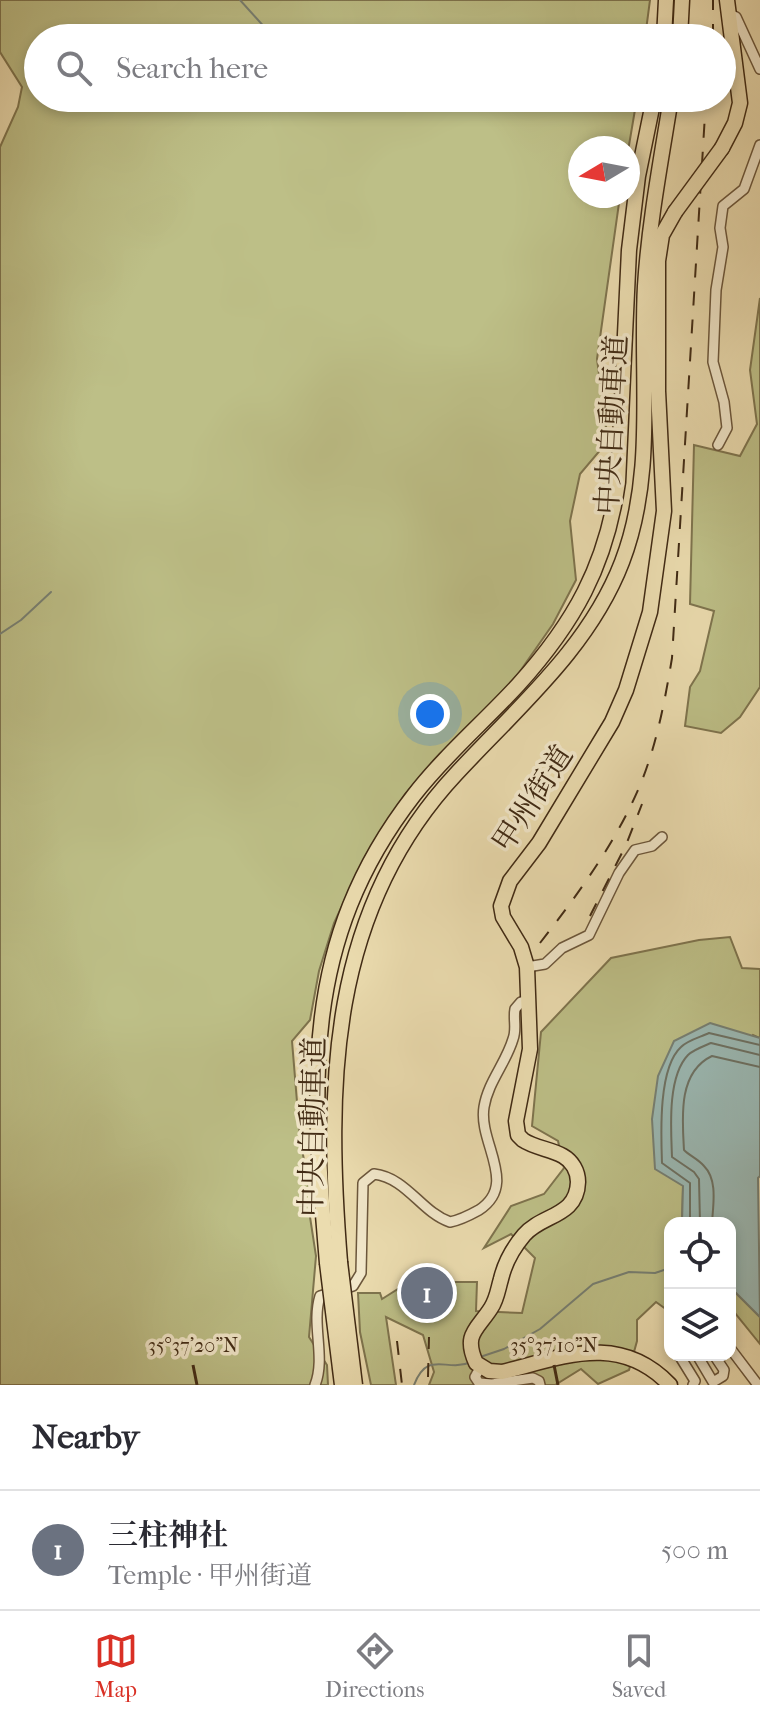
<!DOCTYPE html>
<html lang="en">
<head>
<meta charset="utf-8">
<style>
	body { margin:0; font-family:"IM FELL French Canon","Noto Serif JP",serif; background:#f2f2f3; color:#2b2b33 }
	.controls { position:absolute; right:24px; bottom:24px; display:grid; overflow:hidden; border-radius:16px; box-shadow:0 4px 12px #0003 }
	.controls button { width:72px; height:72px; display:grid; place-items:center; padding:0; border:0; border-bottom:2px solid #e1e1e2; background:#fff; color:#2b2b33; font:40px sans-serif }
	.compass { position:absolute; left:568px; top:136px; width:72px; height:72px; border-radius:50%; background:#fff; box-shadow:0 4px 12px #0003; rotate:260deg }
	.you { position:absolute; left:430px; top:714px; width:28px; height:28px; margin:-20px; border:6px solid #fff; border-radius:50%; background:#1a73e8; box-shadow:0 0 0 12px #1a73e833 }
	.badge { display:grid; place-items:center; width:52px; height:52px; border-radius:50%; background:#d93025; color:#fff; font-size:26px; font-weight:700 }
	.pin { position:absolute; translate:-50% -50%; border:4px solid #fff; box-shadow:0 2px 8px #0006 }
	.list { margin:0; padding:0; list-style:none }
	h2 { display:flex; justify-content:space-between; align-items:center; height:104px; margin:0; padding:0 32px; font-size:34px }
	h2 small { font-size:26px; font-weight:400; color:#7c7c81 }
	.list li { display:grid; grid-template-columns:52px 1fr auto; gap:24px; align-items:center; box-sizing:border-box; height:120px; padding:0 32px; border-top:2px solid #e1e1e2 }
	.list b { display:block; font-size:30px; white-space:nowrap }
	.list p { margin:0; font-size:26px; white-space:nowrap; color:#7c7c81 }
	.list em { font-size:26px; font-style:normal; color:#7c7c81 }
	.icon { flex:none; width:44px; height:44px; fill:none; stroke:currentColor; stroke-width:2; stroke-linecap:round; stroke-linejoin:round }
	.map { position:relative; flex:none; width:760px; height:1385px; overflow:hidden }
	.search { position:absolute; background:#fff; box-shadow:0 4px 12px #0003; left:24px; right:24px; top:24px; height:88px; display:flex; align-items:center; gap:20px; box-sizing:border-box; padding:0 28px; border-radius:44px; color:#7c7c81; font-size:30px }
	.sheet { height:224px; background:#fff }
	nav { display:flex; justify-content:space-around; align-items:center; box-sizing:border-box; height:112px; border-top:2px solid #e1e1e2; background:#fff; font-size:22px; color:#7c7c81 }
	nav a { display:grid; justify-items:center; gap:4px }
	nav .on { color:#d93025 }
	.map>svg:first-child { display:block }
</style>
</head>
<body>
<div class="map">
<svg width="760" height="1385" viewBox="0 0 760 1385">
	<rect width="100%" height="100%" fill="#ebdcaf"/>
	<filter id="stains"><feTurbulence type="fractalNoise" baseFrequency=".0025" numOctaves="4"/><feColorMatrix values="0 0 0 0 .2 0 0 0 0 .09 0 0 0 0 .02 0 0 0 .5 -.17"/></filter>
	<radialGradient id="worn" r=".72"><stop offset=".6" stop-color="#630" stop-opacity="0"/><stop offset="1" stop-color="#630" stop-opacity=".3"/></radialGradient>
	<g fill="#bdbf87" stroke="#7e744e" stroke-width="2">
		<path d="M0,0H650L645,38H38V98H637L628,151V148H580V196H620L597,359L608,441L580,474L570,521L576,580L553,624L516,677L405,794L381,831L361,865L334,923L319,971L310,1020L292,1041L300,1138L311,1199L310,1217L316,1256L309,1337L327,1365L328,1385H0V147L18,107L22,87L0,52Z"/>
		<path d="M760,298V687L740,717L721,733L685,726L690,687L700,671L714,611L690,604L694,445L740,456L757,424L750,370Z"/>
		<path d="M730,937L742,968L760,969V1038L753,1035L683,1186L682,1223H670V1312L656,1302L637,1320V1341L629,1370L598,1384L581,1369L555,1385H429L434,1372L423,1335L386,1317L396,1385H371L360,1332L358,1293H380L382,1299L409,1282H477L476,1311L522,1313L535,1258L511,1234L484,1248L511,1206L544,1194L564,1168L558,1141L532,1126L541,1032L611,958L699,940Z"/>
		<path d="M730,1287L760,1317V1344L730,1307Z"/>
	</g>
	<path fill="#9bb9b4" stroke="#778074" stroke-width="2" d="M710,1023L760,1038V1176L758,1178L760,1317L730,1287V1223H682L683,1186L655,1169L652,1119L658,1076L674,1041Z"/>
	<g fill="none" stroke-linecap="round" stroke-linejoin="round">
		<g stroke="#6e7264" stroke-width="2">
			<path d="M690,1223V1183L662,1163C661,1134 658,1068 681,1047C688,1040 701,1037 709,1033L760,1045"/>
			<path d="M700,1223L699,1179L694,1172L672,1157C671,1129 667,1077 688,1055C693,1050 704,1046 711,1043L760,1055"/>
			<path d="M712,1223C713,1205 718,1180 704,1166C698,1159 690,1156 684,1150C682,1117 678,1072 712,1056L760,1067"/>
		</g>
		<g stroke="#778074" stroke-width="2">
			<path d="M240,0L267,30"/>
			<path d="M0,634L21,620L51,592"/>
			<path d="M480,1357L504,1349L540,1329L593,1284L629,1272L655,1273L670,1268"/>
			<path d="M414,1385C428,1349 446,1373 471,1362"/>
		</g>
		<g stroke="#6b563b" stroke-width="12">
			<g id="minor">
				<path d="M729,14L736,17L760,69"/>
				<path d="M718,445L727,428L724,402L713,362L716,290L723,247L720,228L723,206L744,189L760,145"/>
				<path d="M527,967L545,964L562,948L589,935L619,873L635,850L652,846L662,837"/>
				<path d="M730,1348L758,1385"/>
				<path d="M679,1355L695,1381L693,1385"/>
				<path d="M697,1355L713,1382L723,1376L724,1370L714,1355"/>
				<path d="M480,1368L475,1377L479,1383L492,1384L533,1378L539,1381L540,1385"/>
				<path d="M315,1385C326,1357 311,1325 320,1296L353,1286L361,1273L363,1183L374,1174C407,1178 421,1212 450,1222C461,1220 470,1215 479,1210C519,1184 478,1143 484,1107C488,1082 506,1063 513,1039C517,1029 513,1019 515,1009L521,1002L528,1000"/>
			</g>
		</g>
		<g stroke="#402a14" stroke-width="17">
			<g id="highway">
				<path d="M664,38L666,0"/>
				<path d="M680,38L682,0"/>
				<path d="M722,148L735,123L740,103L727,0"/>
				<path d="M340,1262C326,1086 328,911 456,774C517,708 589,648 622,562C656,474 640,377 645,286C649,223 661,160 671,98"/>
				<path d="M327,1263C312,1088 299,943 414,795C445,755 484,722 518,685C574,623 606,566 618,482L629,250L638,176L654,98"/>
				<path d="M670,1385C619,1332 563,1357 502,1372L489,1371L476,1363C463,1334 477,1330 491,1308C497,1299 498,1289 501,1279C505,1262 513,1248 524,1235C542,1214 577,1217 578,1182C578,1171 572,1161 563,1156C551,1149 535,1148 523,1140L518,1135L516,1121L530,1049L527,967L521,947L503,917L501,906L510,881L539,843L612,722L626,690L650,612L664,511L658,391V261L662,235L675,212"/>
			</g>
		</g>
		<use href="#minor" stroke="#f2e8cb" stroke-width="9"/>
		<use href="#highway" stroke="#ebdcaf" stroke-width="14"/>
		<g stroke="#402a14" stroke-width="2" stroke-dasharray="14 14" stroke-linecap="butt">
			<path d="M713,38V0"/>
			<path d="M590,916L626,845L642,804"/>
			<path d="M540,943C579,893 617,841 641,783C657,743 665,700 672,658L706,98"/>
			<path d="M397,1341L402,1385"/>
			<path d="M428,1377L429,1337"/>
		</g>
		<g stroke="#402a14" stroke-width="17" stroke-linecap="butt">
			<g id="highway-bridge">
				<path d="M675,212L722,148"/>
				<path d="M340,1262L355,1385"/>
				<path d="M327,1263L342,1385"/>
			</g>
		</g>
		<use href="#highway-bridge" stroke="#ebdcaf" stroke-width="14"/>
	</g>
	<path fill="none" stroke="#402a14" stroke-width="3" d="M193,1365L197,1385M554,1365L558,1385"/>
	<g text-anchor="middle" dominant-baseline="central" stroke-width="7" stroke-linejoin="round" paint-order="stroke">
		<g font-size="30" fill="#402a14" stroke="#f2e8cb">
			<text transform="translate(612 425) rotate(-87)">中央自動車道</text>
			<text transform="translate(533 799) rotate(-57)">甲州街道</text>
			<text transform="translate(313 1127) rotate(-89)">中央自動車道</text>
		</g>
	</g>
	<g font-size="20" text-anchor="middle" fill="#402a14" stroke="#f2e8cb" stroke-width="7" stroke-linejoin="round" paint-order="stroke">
		<text x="193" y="1352">35°37'20"N</text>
		<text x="554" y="1352">35°37'10"N</text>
	</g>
	<rect width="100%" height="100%" filter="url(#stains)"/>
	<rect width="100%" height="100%" fill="url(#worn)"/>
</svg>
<div class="controls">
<button><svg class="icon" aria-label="locate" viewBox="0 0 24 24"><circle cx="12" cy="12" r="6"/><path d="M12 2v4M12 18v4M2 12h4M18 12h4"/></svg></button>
<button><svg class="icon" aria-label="layers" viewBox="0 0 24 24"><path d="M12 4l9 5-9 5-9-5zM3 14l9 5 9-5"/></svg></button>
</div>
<svg class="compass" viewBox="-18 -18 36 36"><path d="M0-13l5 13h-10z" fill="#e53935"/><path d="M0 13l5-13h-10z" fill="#7c7c81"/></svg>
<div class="you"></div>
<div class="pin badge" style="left:427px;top:1293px;background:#6b7280">1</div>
<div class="search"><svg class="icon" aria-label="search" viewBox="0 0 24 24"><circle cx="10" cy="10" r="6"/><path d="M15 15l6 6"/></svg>Search here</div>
</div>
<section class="sheet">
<h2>Nearby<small></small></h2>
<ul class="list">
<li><span class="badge" style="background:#6b7280">1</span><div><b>三柱神社</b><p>Temple · 甲州街道</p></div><em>500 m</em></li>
</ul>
</section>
<nav>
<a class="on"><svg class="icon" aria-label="map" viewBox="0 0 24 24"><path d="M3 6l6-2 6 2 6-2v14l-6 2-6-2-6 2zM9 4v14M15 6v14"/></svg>Map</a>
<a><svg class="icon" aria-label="directions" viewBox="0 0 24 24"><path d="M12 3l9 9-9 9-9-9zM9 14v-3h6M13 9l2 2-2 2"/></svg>Directions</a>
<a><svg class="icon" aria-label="saved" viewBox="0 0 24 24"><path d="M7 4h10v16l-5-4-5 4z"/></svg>Saved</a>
</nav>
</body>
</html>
